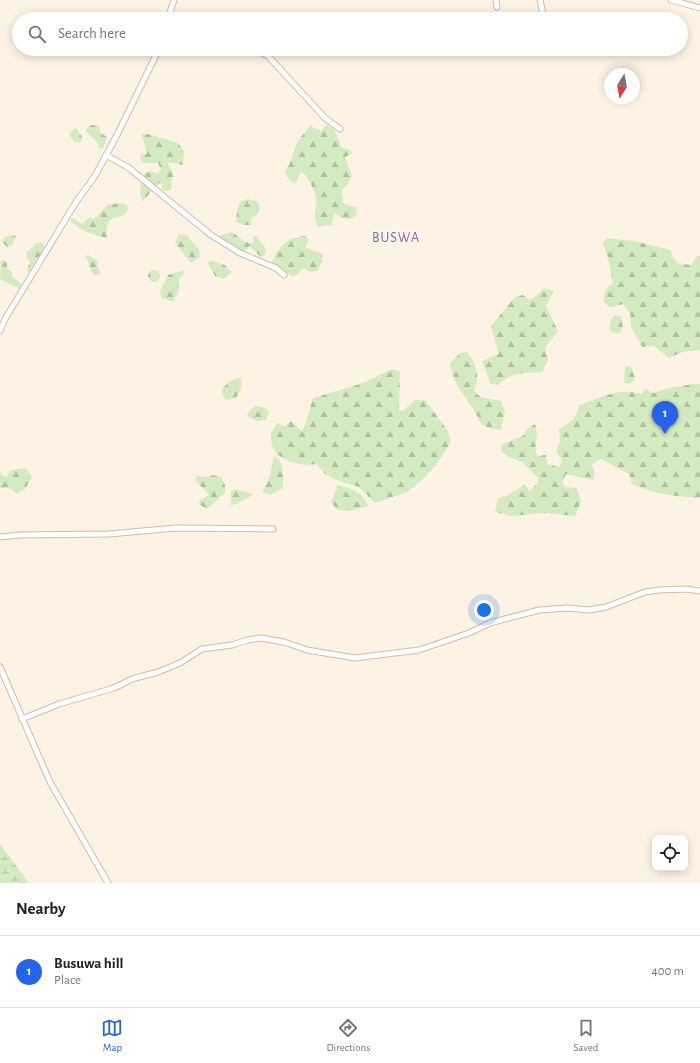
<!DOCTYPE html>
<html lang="en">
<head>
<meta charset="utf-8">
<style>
	body { margin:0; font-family:"Alegreya Sans",sans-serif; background:#f6f6f6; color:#202124 }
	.controls { position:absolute; right:12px; bottom:12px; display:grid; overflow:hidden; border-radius:8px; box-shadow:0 2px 10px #0003 }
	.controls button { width:36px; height:36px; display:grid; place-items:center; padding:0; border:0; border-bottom:1px solid #e0e0e0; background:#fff; color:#202124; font:20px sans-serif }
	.compass { position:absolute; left:604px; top:68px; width:36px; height:36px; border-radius:50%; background:#fff; box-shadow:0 2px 10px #0003; rotate:191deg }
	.you { position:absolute; left:484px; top:610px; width:14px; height:14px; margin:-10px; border:3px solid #fff; border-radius:50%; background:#1a73e8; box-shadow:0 0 0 6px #1a73e833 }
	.badge { display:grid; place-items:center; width:26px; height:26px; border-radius:50%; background:#2563eb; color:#fff; font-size:13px; font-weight:700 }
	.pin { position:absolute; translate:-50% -33px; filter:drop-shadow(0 1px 2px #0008) }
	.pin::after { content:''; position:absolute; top:21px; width:14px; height:12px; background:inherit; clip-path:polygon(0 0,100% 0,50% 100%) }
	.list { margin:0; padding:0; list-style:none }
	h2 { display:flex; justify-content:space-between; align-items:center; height:52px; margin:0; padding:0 16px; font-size:17px }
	h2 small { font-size:13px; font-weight:400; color:#757577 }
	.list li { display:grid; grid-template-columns:26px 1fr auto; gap:12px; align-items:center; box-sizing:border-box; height:72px; padding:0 16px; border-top:1px solid #e0e0e0 }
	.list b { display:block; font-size:15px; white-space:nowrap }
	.list p { margin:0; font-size:13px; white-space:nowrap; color:#757577 }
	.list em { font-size:13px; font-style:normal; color:#757577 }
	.icon { flex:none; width:22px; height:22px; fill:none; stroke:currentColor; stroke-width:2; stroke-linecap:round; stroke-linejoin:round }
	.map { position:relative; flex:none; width:700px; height:883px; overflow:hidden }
	.search { position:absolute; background:#fff; box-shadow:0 2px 10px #0003; left:12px; right:12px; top:12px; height:44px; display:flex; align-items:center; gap:10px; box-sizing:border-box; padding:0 14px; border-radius:22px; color:#757577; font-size:15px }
	.sheet { height:124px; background:#fff }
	nav { display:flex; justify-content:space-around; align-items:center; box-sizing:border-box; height:56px; border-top:1px solid #e0e0e0; background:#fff; font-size:11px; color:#757577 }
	nav a { display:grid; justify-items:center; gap:2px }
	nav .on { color:#2563eb }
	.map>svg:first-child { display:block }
</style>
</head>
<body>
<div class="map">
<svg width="700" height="883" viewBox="0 0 700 883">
	<defs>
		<pattern id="forest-firs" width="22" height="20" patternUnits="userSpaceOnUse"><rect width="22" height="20" fill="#d4ebc2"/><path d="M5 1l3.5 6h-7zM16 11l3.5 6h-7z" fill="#b1c1a0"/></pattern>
		<pattern id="wetland-marsh" width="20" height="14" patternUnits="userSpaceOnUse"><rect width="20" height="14" fill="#d4ebc2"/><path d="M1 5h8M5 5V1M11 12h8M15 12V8" fill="none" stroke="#b1c1a0"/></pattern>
	</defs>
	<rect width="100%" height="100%" fill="#fdf3e5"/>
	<g fill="url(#forest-firs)">
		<path d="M91,125L99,126L101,133L107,137L103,149L99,148L97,142L85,130Z"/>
		<path d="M326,125L334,129L342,148L351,150L352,154L345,157L352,176L347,185L342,189L343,203L357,208L356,216C348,222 343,219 335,213L331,225L318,227C312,214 317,212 316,199C315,190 308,176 301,171L295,184L287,177L285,171L289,165L297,142L310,126L321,131Z"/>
		<path d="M76,128L83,138L80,143L74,142L69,135L73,129Z"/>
		<path d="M141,134H148L178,143L184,151L183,165L167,162L174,175L171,179L172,186L170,191L162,190V184L159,183L143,201L140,195L141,182H147L144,174L150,171L158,174L161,169L158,163H143L140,157L141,154H146V148Z"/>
		<path d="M247,199L258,201L260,209L256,215L251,218V225H244L236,222L237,210L240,202Z"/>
		<path d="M119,203L127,205L128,209C119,226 105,207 107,238C95,236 78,230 70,220L72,218L83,224L88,218H95L107,205Z"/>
		<path d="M232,232C240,237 244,244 254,243L253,238L256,236L266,249L265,255L261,257L249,246L246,251L240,250L220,238L221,235Z"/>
		<path d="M179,234L187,235L199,250L200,257L191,263L175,243Z"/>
		<path d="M11,235L16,236L13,245L7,247L2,242L5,237Z"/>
		<path d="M306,236L309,241L305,247L322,254V262L317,271L310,272L304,268L293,277L272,262C280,245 286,238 306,236Z"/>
		<path d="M606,238L634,241L671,250L672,256L678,263L691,265L696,257L700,256V350L682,352L669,358L654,346L642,347L631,327L630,314L623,304L610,308L603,301L605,290L613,283L608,258L603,243Z"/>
		<path d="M36,243H43L45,250L29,273L27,269L30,262L27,258L26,252L32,248Z"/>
		<path d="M88,255L98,261L97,265L101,273L95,276L91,271L86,256Z"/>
		<path d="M1,260L7,262V268L12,272V277L21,283L20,289L0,279Z"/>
		<path d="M210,260L225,265L232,272L224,279L215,276L208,263Z"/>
		<circle cx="154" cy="276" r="6"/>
		<path d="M183,270L184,274L179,279V290L173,302L162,298L160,292L168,275Z"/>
		<path d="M544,288L554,291L546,306L558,331L545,348L548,360L542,372C524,373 511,372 498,385L491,384L482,362L490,357L499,354L491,326L515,297L523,295L529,300L536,296Z"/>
		<path d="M614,315L622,317L623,328L619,334L613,333L609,330L610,322Z"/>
		<path d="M467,352C476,363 481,377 474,390L480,397L501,401L505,411L501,430L491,429L481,424C471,400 453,389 450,363L460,353Z"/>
		<path d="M625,366H631L635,378L630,384L624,383Z"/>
		<path d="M392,369L400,371L399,411L404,410L415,400H425L448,431L451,442L436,465L420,482L407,492L375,503L359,487L336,480L325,474L316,464C302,467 278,461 272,446C271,442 271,437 271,433L277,423L285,426L291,421L302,431L306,422L313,398L363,383Z"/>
		<path d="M238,378L242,380L241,389L236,398L226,400L222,394V389L230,381Z"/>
		<path d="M693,384H700V498C673,496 657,495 632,484L629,474L601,459L592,464L595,473L593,480L566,474L563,482L565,487L577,488L581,502L575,516L544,513L511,516L495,512L498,498L508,495L525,484L529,491L537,484L538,478L522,462L508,457L501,451L502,444L523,436L527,429L535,424C540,435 533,445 537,456L546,455L547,464L559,467L562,461L556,451L560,442L559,429L574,419L580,405C599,398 620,387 641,394L645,389L654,393L669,388Z"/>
		<path d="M255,406L266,408L269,413L266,420L257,421L247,416L249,411Z"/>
		<path d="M274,456C285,462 283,476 283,488L270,495L262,492L269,478Z"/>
		<path d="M26,468L32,477L25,489L17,493L8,488H0V471L2,476L7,477L10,470Z"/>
		<path d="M212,475L221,477L225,485V493L207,509L200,505L199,501L209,495L195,480L197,476L207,477Z"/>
		<path d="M338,485C352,489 362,491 368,506L349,511L337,510L331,502Z"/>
		<path d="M235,489L253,494L247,499L231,506V491Z"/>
	</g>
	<path fill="url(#wetland-marsh)" d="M0,844L29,883H0Z"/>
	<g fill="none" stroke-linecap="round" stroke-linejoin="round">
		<g stroke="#d1bcad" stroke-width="7">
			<g id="minor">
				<path d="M496,0L497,7"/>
				<path d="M540,0L544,19"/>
				<path d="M671,0L700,8"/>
				<path d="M168,19L174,0"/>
				<path d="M254,49L268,56L325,118L340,129"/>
				<path d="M106,155L129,168L211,235L240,253L276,268L284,275"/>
				<path d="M0,331L5,319L76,202L95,176L118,133L159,49"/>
				<path d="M0,537L20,535L109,534L176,528L273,529"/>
				<path d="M0,667L50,782L108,883"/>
				<path d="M22,719L59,704L114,688L132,679L158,672L180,663L202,649L232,645L248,640L261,638L284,642L307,650L355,658L419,650L469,633L490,623L539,610L567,608L589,610L606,607L645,592L659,590L686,589L700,591"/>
			</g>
		</g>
		<use href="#minor" stroke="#fff" stroke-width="5"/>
	</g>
	<g text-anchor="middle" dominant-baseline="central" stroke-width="3" stroke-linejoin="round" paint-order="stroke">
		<g font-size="14" letter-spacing="1" fill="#87649b" stroke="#fff7ec">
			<text x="396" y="238">BUSWA</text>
		</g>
	</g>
</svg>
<div class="controls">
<button><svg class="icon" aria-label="locate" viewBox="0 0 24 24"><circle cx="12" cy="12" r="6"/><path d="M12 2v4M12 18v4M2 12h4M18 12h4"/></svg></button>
</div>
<svg class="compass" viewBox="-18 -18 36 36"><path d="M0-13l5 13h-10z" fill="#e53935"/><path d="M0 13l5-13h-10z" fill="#757577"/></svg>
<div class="you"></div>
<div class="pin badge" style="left:665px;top:434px">1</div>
<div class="search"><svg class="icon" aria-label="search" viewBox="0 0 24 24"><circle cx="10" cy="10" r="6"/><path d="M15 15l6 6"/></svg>Search here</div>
</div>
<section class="sheet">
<h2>Nearby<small></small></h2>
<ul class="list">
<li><span class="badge">1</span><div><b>Busuwa hill</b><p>Place</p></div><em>400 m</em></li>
</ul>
</section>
<nav>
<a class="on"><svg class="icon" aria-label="map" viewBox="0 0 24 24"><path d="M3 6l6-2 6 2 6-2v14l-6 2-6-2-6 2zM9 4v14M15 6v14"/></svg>Map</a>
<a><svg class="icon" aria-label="directions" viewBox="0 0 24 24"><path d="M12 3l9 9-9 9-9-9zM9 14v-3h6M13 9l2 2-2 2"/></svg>Directions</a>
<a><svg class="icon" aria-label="saved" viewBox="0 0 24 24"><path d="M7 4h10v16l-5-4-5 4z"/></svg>Saved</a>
</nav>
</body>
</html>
